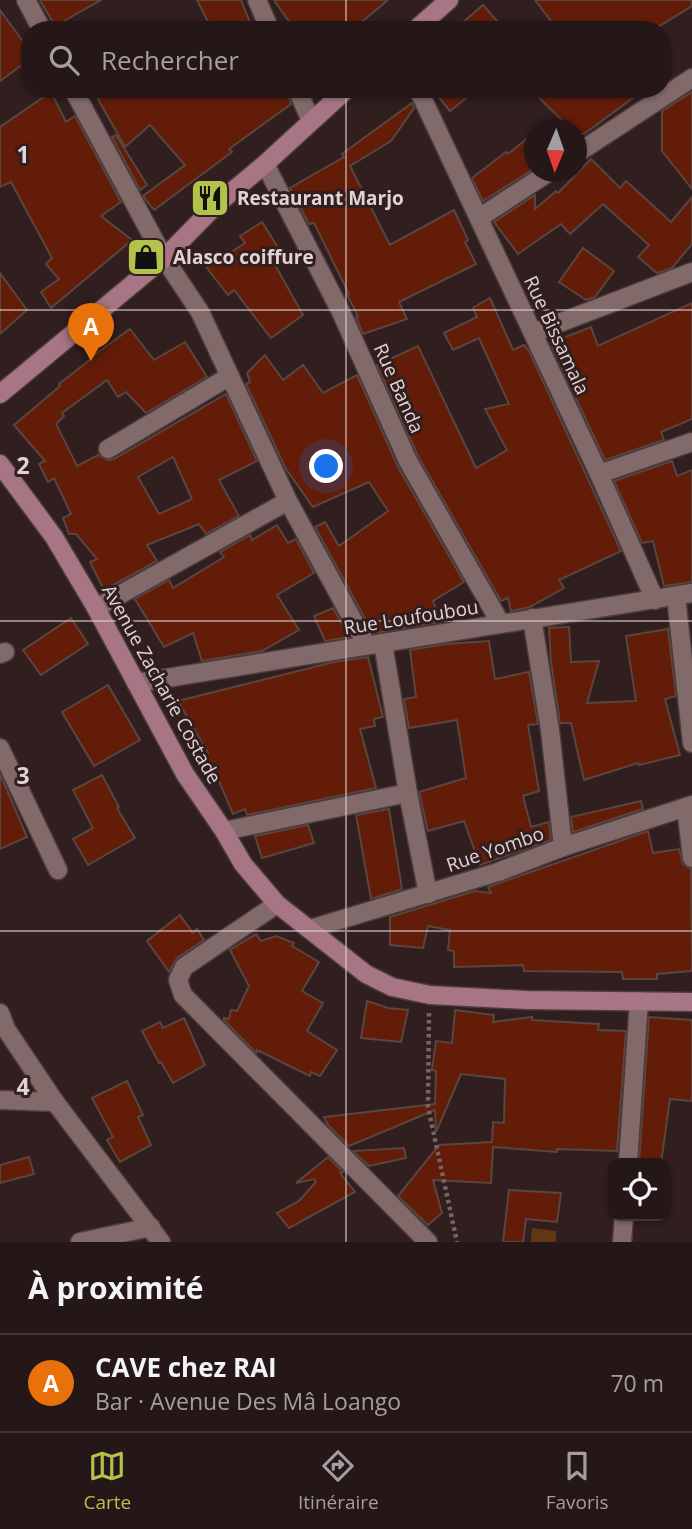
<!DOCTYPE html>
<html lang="fr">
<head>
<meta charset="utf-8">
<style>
	body { margin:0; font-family:"Open Sans",sans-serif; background:#312324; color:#f1f3f6 }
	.controls { position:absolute; right:21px; bottom:21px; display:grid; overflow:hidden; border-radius:14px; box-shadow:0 2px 5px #0004 }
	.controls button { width:63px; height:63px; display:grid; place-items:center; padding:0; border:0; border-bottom:2px solid #423536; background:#251617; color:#f1f3f6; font:35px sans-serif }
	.compass { position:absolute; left:524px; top:119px; width:63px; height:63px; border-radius:50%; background:#251617; box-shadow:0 2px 5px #0004; rotate:182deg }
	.you { position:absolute; left:327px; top:467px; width:24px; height:24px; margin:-18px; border:5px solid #fff; border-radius:50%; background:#1a73e8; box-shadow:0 0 0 10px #1a73e833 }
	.badge { display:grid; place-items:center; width:46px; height:46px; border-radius:50%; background:#b3c24b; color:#fff; font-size:23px; font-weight:700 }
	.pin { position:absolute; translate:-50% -58px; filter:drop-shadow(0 2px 4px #0008) }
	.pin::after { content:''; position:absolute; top:37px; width:24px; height:21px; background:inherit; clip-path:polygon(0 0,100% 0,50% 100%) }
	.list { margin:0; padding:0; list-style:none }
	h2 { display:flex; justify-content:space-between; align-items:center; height:91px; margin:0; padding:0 28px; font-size:30px }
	h2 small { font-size:23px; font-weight:400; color:#a39fa1 }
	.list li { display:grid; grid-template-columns:46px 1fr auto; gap:21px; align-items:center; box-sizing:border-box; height:98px; padding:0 28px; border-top:2px solid #423536 }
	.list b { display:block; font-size:26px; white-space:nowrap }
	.list p { margin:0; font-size:23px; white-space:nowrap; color:#a39fa1 }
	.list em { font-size:23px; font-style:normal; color:#a39fa1 }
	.icon { flex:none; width:38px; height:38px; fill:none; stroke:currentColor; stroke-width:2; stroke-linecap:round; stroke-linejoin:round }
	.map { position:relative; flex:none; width:692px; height:1242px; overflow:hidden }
	.search { position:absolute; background:#251617; box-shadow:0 2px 5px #0004; left:21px; right:21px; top:21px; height:77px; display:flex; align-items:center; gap:18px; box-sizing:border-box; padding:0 24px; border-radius:28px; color:#a39fa1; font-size:26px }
	.sheet { height:189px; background:#251617 }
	nav { display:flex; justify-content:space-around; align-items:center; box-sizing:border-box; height:98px; border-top:2px solid #423536; background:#251617; font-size:19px; color:#a39fa1 }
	nav a { display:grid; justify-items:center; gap:4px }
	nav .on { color:#b3c24b }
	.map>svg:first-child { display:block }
</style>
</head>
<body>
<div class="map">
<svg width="692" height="1242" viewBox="0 0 692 1242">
	<rect width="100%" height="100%" fill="#311e1f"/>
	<path fill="#623613" d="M532,1228L556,1231V1242H531Z"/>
	<g fill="#621c08" stroke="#5a453f" stroke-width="2" fill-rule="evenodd">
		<path d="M40,0H101L55,26Z"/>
		<path d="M197,0H241L253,30H212Z"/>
		<path d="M274,0H388L352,30H295Z"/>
		<path d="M535,0H692V6L653,30H558Z"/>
		<path d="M483,5L505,30H454Z"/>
		<path d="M0,10L30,51V59L0,81Z"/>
		<path d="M111,89H286L291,104L229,149L232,152L154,210L143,196L185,165L150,125L125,147L98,99Z"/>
		<path d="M432,89H477L450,111Z"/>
		<path d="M530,89H645L584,134H577V130H572Z"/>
		<path d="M51,92L66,122L75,116L121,202L101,216L132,240L51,308L41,292L59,279L46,264L52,258L11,182L0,187V127Z"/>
		<path d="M692,92V189L662,151V111Z"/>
		<path d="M412,103L414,108L391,141L350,166L390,245L454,210L468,240L465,242L476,264L399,302L407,319L363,334L356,317L358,316L347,295L349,294L314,223L309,224L290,188L344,157L342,154Z"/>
		<path d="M535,132V168L483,201L472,178L506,152L508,154Z"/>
		<path d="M116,135L147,185L140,190L112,137Z"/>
		<path d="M591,159L620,188L626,181L671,222L692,197V244L672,268L657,273L638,257L649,245L603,204L570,234L561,224L518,254L494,222L535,195V209L556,191L558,193Z"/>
		<path d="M262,222L284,257L274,263L303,315L271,338L234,290L228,295L207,268L245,243L240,236Z"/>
		<path d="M583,248L614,271L595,297L586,300L559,282Z"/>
		<path d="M0,273L27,310L0,334Z"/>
		<path d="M490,298L513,350L524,345L529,351L621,551L559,580L564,588L530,607L511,611L508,598L501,601L418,456L377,365L418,346L476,468L507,450L485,409L509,404L479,338L453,350L444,333L477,317L473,308Z"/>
		<path d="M692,303V419L661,432L664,440L605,460L550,343L591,327L598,346Z"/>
		<path d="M130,329L154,360L185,342L207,377L146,413L126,392L118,397L107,380L62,413L64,416L56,424L77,466L98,455L108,460L114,459L226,394L257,461L219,480L239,516L206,534L199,524L147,545L157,561L104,590L90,562L97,559L76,534H69L63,518L71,514L54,478L48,482L39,464L45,461L14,425L60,386L59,384L91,359L90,358ZM173,457L192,499L159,514L138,477Z"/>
		<path d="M265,355L283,380L303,365L323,393L357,375L398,467L464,582L433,601L441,622L373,633L315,527L325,522L339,546L388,511L369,482L313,507L286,469L246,384L250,382L247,373Z"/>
		<path d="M672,461L677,476L692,470V582L664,586L653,541L642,543L614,481Z"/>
		<path d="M277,525L288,543L296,539L314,573L277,595L299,630L262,651L202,661L193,633L164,647L135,599L169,580L173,588L224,557L220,552L250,535L252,540Z"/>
		<path d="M333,608L349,637L325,641L314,616Z"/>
		<path d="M71,618L88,644L41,675L23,650Z"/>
		<path d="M569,627L571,662L599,661L587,703L636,701L626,636L668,629L676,696L665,699L680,755L639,765L638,763L584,780L571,723H560L551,662L549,628Z"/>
		<path d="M489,641L495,679L529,672L538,724L528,725L539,791L523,796L531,827L549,822L551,840L480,865L464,821L428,831L419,792L466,778L457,720L409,728L404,699L416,697L410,650L446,644Z"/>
		<path d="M368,657L383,717L374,719L375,726L360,729L376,788L247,815L245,809L233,814L216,774L210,777L200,757L208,753L178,701L334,662Z"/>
		<path d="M108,685L140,740L94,766L62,712Z"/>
		<path d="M0,774L27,837L0,849Z"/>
		<path d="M102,775L119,807L117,808L135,838L88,865L73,839L93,828L73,790Z"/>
		<path d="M641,801L643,809L573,832L571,817Z"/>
		<path d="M389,809L402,889L371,899L356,815Z"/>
		<path d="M308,825L314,843L262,858L255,836Z"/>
		<path d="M648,831L653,853L679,849L683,864L691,869L692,971L657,974V979H623L622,972L524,971L523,965L454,967V951L448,950L450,930L428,926L423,948L390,945V917L475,891L491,893L488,887Z"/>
		<path d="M180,915L193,933L197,929L204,940L177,958L169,972L147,941Z"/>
		<path d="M256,934L261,941L276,936L294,943L292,946L319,962L302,991L323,1003L307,1031L337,1050L320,1076L311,1072L310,1076L257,1050L256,1053L224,1020V1018L229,1019L231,1010L237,1011L249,986L230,950Z"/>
		<path d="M367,1001L388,1008L408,1010L401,1042L361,1038Z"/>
		<path d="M455,1010L494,1015L493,1022L532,1017V1020L599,1024L598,1030L626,1031L617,1151L557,1149V1152L493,1147L491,1183L433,1180L442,1213L428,1225L398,1196L439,1145L492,1142L493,1122L504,1123L505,1079L461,1074L436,1132L435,1110L349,1146L328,1125L324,1117L435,1104L436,1071L432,1070L436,1041L452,1043Z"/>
		<path d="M649,1017L692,1020V1101L670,1099L661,1163H639Z"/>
		<path d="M184,1018L205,1065L173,1083L161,1062L159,1063L142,1031L160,1022L163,1028Z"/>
		<path d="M127,1081L143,1115L138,1117L151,1145L120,1162L107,1140L113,1137L92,1098Z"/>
		<path d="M404,1148L406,1158L369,1166L353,1151Z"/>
		<path d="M29,1157L34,1174L0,1183V1165Z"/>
		<path d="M328,1157L343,1172L340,1173L355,1192L289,1228L277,1213L299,1201L316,1182L314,1179L296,1183Z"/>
		<path d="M509,1190L561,1193L557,1222L526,1219L523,1242H503Z"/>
	</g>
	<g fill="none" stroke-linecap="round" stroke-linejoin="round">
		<g stroke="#4c3c3e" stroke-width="21">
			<g id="street">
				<path d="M26,0L42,30"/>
				<path d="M257,0L270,30"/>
				<path d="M73,89L164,258L200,312L288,501L366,644"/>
				<path d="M297,89L311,121"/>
				<path d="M418,89L599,474L655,600"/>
				<path d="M576,154L692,78"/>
				<path d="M265,164L341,312L408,461L501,624"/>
				<path d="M479,218L549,172"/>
				<path d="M533,333L692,272"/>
				<path d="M108,449L230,376"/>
				<path d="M599,474L692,442"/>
				<path d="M676,596L692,743"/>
				<path d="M96,608L288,501"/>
				<path d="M532,618L550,730L563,847"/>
				<path d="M383,643L408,793L428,894"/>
				<path d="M0,654L5,652"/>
				<path d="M136,683L692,593"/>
				<path d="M0,748L58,870"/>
				<path d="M686,807L692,858"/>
				<path d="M224,831L408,793"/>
				<path d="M277,904L184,967L178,980L183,995L428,1242"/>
				<path d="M310,929L498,872L563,847L692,805"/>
				<path d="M0,1013L6,1029L55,1102L161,1242"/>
				<path d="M0,1100L55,1102"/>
				<path d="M628,1163L639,1001"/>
				<path d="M80,1242L151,1227"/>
				<path d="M622,1242L624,1216"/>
			</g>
		</g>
		<g stroke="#4c3c3e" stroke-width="21">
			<g id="secondary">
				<path d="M415,30L449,0"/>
				<path d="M0,394L164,258L216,205L265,164L347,89"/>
				<path d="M0,464L54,537L96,608L185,774L224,831L243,864L277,904L366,974L392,987L430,995L526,1000L692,1002"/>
			</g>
		</g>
		<path stroke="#766566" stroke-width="4.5" stroke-dasharray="3.5 3.5" stroke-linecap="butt" d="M429,1013L428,1107L457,1242"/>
		<use href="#street" stroke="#82696a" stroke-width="18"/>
		<use href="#secondary" stroke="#a77583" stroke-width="18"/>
	</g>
	<path fill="none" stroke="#e1d3d4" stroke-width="2" stroke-opacity="0.55" d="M346,0V30M346,89V1242M0,310H692M0,621H692M0,931H692"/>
	<defs>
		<g id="restaurant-square" transform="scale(2.0125)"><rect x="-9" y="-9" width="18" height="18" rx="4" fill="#b3c24b" stroke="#311e1f"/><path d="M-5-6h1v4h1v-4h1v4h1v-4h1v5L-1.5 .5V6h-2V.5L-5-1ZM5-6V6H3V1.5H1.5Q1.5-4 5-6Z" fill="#111"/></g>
		<g id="shop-square" transform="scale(2.0125)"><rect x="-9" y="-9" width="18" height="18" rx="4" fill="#b3c24b" stroke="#311e1f"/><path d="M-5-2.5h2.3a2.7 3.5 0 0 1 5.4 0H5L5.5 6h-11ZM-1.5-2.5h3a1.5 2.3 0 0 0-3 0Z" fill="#111"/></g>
	</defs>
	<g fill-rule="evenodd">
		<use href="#restaurant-square" x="210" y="198"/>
		<use href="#shop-square" x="146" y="257"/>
	</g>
	<g text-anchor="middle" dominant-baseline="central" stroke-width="6" stroke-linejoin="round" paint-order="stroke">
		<g font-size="19" font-weight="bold" fill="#e1d3d4" stroke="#311e1f" text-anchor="start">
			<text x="237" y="198">Restaurant Marjo</text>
			<text x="173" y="257">Alasco coiffure</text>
		</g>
		<g font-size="19" fill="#e1d3d4" stroke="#311e1f">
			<text transform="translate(557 335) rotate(65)">Rue Bissamala</text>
			<text transform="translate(399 388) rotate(66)">Rue Banda</text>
			<text transform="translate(411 617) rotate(-9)">Rue Loufoubou</text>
			<text transform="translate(162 684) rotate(61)">Avenue Zacharie Costade</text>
			<text transform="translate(495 849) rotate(-19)">Rue Yombo</text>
		</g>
	</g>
	<g font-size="23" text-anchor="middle" font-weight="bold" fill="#e1d3d4" stroke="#311e1f" stroke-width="6" stroke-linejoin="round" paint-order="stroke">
		<text x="23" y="163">1</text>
		<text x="23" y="474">2</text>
		<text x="23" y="784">3</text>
		<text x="23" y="1095">4</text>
	</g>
</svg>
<div class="controls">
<button><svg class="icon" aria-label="locate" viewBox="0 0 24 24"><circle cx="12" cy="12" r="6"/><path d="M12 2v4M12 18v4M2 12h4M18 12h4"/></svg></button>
</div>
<svg class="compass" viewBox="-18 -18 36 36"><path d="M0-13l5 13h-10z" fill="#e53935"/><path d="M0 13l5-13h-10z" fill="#a39fa1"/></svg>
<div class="you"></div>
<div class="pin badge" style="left:91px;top:361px;background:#e8710a">A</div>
<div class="search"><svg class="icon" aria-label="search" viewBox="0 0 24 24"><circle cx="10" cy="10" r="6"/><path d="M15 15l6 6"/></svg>Rechercher</div>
</div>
<section class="sheet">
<h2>À proximité<small></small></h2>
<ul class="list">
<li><span class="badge" style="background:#e8710a">A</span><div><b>CAVE chez RAI</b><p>Bar · Avenue Des Mâ Loango</p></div><em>70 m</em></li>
</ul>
</section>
<nav>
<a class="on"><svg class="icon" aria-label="map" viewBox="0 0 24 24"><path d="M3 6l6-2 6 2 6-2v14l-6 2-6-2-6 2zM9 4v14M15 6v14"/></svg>Carte</a>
<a><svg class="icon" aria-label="directions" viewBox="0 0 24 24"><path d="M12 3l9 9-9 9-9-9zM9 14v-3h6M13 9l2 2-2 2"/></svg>Itinéraire</a>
<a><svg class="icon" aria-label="saved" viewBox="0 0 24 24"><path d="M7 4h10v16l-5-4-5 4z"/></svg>Favoris</a>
</nav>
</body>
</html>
